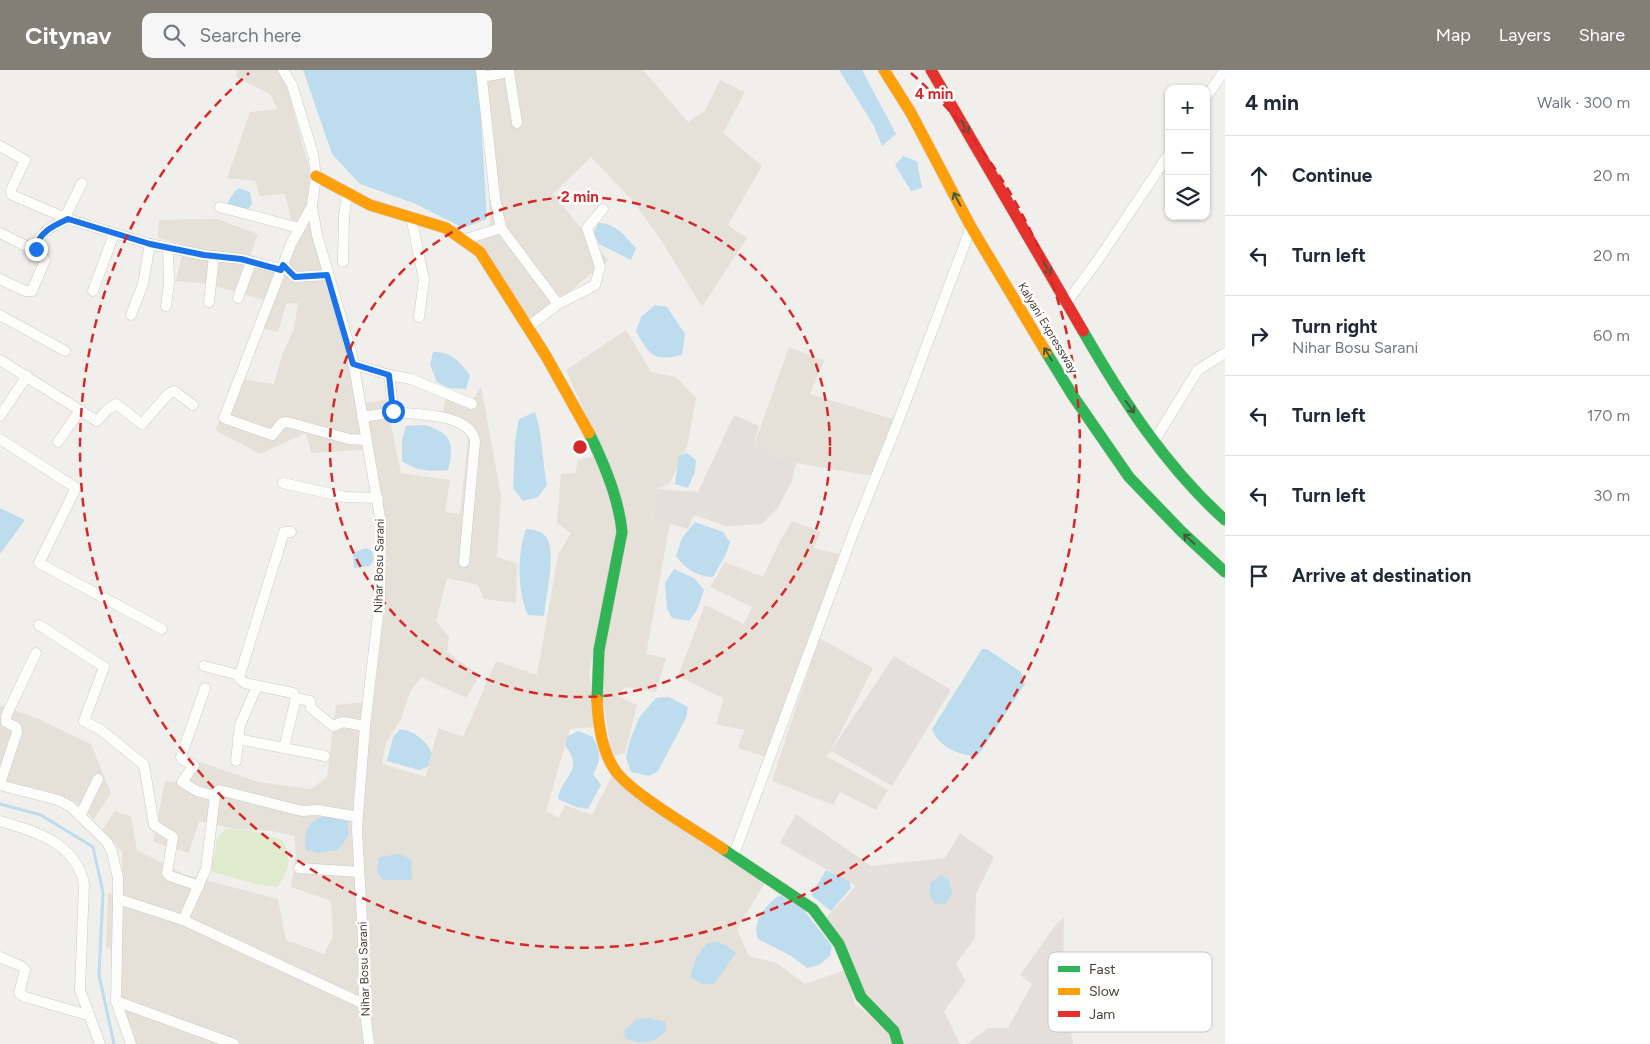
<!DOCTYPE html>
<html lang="en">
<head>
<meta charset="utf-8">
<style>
	body { margin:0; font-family:Figtree,sans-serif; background:#f6f6f7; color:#1f2937 }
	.controls { position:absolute; right:15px; top:15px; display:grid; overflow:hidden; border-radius:10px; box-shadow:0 1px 4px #0004 }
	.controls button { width:45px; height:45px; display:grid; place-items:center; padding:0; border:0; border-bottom:1px solid #e0e1e3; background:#fff; color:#1f2937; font:25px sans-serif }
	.stop { position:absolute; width:15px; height:15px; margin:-11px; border:4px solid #1a73e8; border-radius:50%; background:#fff }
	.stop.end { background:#1a73e8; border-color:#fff; box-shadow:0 1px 5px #0008 }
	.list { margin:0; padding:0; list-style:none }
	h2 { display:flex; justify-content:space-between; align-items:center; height:65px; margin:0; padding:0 20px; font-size:21px }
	h2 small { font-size:16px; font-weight:400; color:#747a83 }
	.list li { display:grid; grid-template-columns:32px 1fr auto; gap:15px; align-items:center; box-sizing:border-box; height:80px; padding:0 20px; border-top:1px solid #e0e1e3 }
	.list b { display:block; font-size:19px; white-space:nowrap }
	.list p { margin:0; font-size:16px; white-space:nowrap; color:#747a83 }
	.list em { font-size:16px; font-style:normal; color:#747a83 }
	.icon { flex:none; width:28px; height:28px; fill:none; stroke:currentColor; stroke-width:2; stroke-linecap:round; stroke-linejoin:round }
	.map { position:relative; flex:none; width:1225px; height:974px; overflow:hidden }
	header { display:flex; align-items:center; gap:30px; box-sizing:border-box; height:70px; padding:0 25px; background:#837e76; color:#fff }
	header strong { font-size:24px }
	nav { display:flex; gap:28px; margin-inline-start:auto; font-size:18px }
	.search { width:350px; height:45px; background:#f6f6f7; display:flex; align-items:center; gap:12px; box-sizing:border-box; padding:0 18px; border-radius:10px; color:#747a83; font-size:19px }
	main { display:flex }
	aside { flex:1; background:#fff }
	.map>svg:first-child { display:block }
</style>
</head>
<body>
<header>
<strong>Citynav</strong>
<div class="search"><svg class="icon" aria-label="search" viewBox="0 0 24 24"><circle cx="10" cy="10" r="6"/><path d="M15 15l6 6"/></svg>Search here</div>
<nav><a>Map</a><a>Layers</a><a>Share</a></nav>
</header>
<main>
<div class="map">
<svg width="1225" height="974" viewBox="0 0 1225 974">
	<rect width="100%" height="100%" fill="#f1efec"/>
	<g fill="#e5e1d9">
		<path d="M237,0H277L286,13L312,109L309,146L328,225L350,289L363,363L362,380L311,383L306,363L260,384L215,360L242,309L274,314L282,285L294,259L298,233L286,234L278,262L262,258L272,232L207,214L176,211L184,175L158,168L159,150L217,149L258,164L250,185L283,197L299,164L293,157L285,124L260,126L255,111L227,108L250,42L277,39L270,24L236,7Z"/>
		<path d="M483,0H643L688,52L705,41L720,10L745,22L723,63L762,96L728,155L747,168L702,237L661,170L634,132L591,87L553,124L608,190L529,255L471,171L490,156L489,129L497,119Z"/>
		<path d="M626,260L651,302L676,307L696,328L687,377L670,413L657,419L652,447L670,453L646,584L666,588L656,622L626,617L616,625L637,635L625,683L612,687L598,600L625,450L606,390L566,300Z"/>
		<path d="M789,277L824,291L810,324L893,349L873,406L796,393L753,378Z"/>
		<path d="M481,316L501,426L497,487L517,493L516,533L484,529L478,515L447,508L436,551L449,567L447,582L480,605L466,628L421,607L410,622L401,649L386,673L382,694L426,707L438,658L463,667L496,591L537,605L558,485L571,463L557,453L561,404L575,403L578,390L594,386L622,458L589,602L595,657L570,659L546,741L559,748L565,735L592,745L612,706L766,811L737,859L749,886L777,893L805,914L845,900L855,934L892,961L894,974H375L361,889V742L385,532L384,450L362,333L386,330L401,403L450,410L445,442L460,444L468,371L465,360L441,352L446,326L472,331Z"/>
		<path d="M792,451L821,462L814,478L842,485L766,687L738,678L744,660L716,654L724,629L678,606L705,535L744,554L752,537L710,517L725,492L763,507L779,473Z"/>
		<path d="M819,568L873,598L831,681L826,686L888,720L876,740L840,722L833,735L772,711Z"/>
		<path d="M365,632L353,750L361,904L373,974H134L119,928V884L106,877L108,823L122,827V782L102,760L115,741L131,747L137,780L183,804L278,829L286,870L324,884L333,866L331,831L291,817L296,784L294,766L272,761L235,759L199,751L189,783L153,772L165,711L176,712L197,691L258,712L311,719L327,707L336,635Z"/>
		<path d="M0,635L36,648L91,674L111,723L94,749L75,732L44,720L0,711Z"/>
	</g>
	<g fill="#e4dfdb">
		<path d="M734,345L759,356L753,378L796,393L792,411L778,438L762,454L726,456L694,445L688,459L652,448L657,419L698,422Z"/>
		<path d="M894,586L951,620L892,716L831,681Z"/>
		<path d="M796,744L871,796L945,788L960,763L994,787L976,824L975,868L956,894L966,911L944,941L960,974H902L865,926L821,853L856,816L780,773Z"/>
		<path d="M1064,848L1063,916L1073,974H967L988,958H1008L1032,914L1020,905L1058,852Z"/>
	</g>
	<path fill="#e0ebcd" d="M225,759L253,761L282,770C292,787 290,802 277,817L255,814L213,802L210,795L216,780V770Z"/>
	<g fill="#bdddee">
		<path d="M303,0H478L487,149L463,158L416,134L360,114L332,84Z"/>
		<path d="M839,0H862L896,64L882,76L874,56Z"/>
		<path d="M903,86L917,91L922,118L911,121L895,95Z"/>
		<path d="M239,118L250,122L252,134L243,145L226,136L234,122Z"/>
		<path d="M598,153C616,153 625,166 636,178L631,190L599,174L594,163Z"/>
		<path d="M655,235L667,237L685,264L682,285C654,292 649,285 636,261L641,247Z"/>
		<path d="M433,282C452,282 458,290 470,305L466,319L449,318L437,312L430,295Z"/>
		<path d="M535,342C543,365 542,390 547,415L538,427L523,431L513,418L515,371L519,349Z"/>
		<path d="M424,355C451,362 455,374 448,400C431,402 415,401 402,391V370L406,356Z"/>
		<path d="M687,383L696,390L695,402L688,418L675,414L679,386Z"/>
		<path d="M0,438L25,450L0,484Z"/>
		<path d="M695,452L723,462L730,472L726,484L713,507C696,506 687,500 676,486L682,468Z"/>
		<path d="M526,459C534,459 542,461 547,468C556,484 546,527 544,546L528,545C517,520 517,485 526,459Z"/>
		<path d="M366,478L372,481L374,489L370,496L354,498L353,483Z"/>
		<path d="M674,499L694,508L704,520L697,540L689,551L672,548L667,539L665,513Z"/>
		<path d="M982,579H987L1021,602L1025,614L978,686C961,687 937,676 932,659Z"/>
		<path d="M669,627L688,637L686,648L658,701L649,706L631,702L626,687L630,670L640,646L656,628Z"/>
		<path d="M400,659C416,662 424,669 432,683L428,697L419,700L387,691L393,667Z"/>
		<path d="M578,661L593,667C600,682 602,689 593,704L601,715L588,739L576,737L558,729C562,704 585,702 565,675L568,666Z"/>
		<path d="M334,744L347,750L349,765L338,780L318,783L306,780C302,758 312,746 334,744Z"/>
		<path d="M400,784L411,790L412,810H383L377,802L379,787Z"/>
		<path d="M826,800L849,811L851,818L831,841L811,825Z"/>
		<path d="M941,805L949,810L952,823L946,834H935L930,825V813Z"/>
		<path d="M779,825L799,834L832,876L830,886L819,895L807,898L791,886L758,869C751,852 766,835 779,825Z"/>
		<path d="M715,872L726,875L736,883L714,914H702L690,907L696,888L706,874Z"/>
		<path d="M649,948L665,952L666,961C653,974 644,974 626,969L623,962L636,949Z"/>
	</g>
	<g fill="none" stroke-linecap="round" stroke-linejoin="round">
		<path stroke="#bdddee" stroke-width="3" d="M0,734L41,745L93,777L103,822L99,905L114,974"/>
		<g stroke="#cdcac7" stroke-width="11">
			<g id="street">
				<path d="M283,0L292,15L313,84L316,106L312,136L317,165L352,285L381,453L380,528L365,656L357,759L363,870L364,934L369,974"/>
				<path d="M481,0L495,128L501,158L558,234"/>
				<path d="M482,7L509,2L517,53"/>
				<path d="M1206,27L1225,0"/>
				<path d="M0,76L25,90L11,120L12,125L68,149"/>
				<path d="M312,136L291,174L224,348L272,365L282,353L287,352L349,369L366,370"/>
				<path d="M220,137L299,158"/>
				<path d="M65,147L82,113"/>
				<path d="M411,147L424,210L419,247"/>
				<path d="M0,163L26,176L36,178"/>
				<path d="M463,170L501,158"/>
				<path d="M343,192L344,145L347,125"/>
				<path d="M283,195L295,207L327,205"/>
				<path d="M0,209L25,221H32L45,190L36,179C37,162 55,155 68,149L150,174L204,185L241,189L281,199"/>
				<path d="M93,221L114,164"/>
				<path d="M238,228L251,192"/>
				<path d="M209,232L214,186"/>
				<path d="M1067,232L1098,190L1169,84"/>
				<path d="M166,236L169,213L168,177"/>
				<path d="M0,245L65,281"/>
				<path d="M131,245L143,214L150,174"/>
				<path d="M528,257L558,234L595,215L600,197L587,158L603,139"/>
				<path d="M0,290L97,351L107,340L116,334L142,354L168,324L174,321L193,335"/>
				<path d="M353,294L389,305L394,342C416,345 470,343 475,371L464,492"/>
				<path d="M389,305L411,309L472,334"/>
				<path d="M0,346L27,306"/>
				<path d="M362,347L394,342"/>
				<path d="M0,369L76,418L39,493L162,559"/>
				<path d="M1154,371L1198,300L1225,283"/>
				<path d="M58,372L80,340"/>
				<path d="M283,413L345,427L378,428"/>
				<path d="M291,462H284L239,608L245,613L293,623L296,628L310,631L311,638L333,656L343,652L365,656"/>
				<path d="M39,555L104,597L84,651L101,660L144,695L154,755L173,767L167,803L170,806L199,816"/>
				<path d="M204,596L239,605"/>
				<path d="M205,618L181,687L183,690L194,695L182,712L197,721L215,726"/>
				<path d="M238,669L325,686"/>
				<path d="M284,678L296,628"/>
				<path d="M236,691L240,655L257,616"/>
				<path d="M0,714L17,662L16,657L6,652V646L36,583"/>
				<path d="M0,715L58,730L70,736L107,772L112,782L118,808V829L116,931L131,974"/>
				<path d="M80,746L98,709"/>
				<path d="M0,751C35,761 76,773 84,814L80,920L100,974"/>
				<path d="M734,784L855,458L896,357L971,157"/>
				<path d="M299,798L359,802"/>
				<path d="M118,829L183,850L364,934"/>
				<path d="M183,850L206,799L215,726L219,720L302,741L318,740L358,747"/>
				<path d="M0,887L21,896L25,900L19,923L25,927L88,945"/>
				<path d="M116,931L234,974"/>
			</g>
		</g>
		<g stroke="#d0ccc3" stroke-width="12">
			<g id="fast">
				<path d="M1083,261C1122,329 1166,397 1225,450"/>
				<path d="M1046,282L1073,326L1129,407L1182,462L1225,502"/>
				<path d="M589,363C604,393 619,429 622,462L599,580L597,630"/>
				<path d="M723,779L813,839L839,874L861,927L894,961L898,974"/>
			</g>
		</g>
		<g stroke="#d0ccc3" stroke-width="12">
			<g id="slow">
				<path d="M884,0L911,43L971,157L1046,282"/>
				<path d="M316,106L370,135L446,158L480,182L546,286L589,363"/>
				<path d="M597,630C598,652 601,678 613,697C626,721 697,761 723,779"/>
			</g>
		</g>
		<g stroke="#d0ccc3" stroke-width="12">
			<path id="jam" d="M931,0L1083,261"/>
		</g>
		<use href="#street" stroke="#fdfdfc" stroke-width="10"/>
		<use href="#fast" stroke="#30b455" stroke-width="11"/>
		<use href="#slow" stroke="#ff9f0a" stroke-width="11"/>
		<use href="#jam" stroke="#e5322d" stroke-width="11"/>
	</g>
	<defs><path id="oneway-shaft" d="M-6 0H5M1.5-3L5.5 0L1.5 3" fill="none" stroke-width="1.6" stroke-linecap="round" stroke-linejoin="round" transform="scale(1.25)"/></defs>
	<g stroke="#425e3e">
		<use href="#oneway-shaft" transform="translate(965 57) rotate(60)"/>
		<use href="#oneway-shaft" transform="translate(957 129) rotate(-118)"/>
		<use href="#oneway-shaft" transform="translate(1047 198) rotate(60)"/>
		<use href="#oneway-shaft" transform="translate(1048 284) rotate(-121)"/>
		<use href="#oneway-shaft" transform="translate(1130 337) rotate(54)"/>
		<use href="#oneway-shaft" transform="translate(1189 469) rotate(-138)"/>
	</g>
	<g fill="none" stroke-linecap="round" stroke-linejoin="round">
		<path stroke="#1a73e8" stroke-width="6" d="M36,179C38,162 55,155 68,149L150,174L204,185L241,189L281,200L283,195L295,207L327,205L353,294L389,305L393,341"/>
	</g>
	<g fill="none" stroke="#d62828" stroke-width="2.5" stroke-dasharray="9 6">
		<circle cx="580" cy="377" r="250"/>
		<path d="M911 3A500 500 0 1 1 249 3"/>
	</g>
	<g text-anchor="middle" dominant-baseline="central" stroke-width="5" stroke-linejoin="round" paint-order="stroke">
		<g font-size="12" fill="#484137" stroke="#fff">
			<text transform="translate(1048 258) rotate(59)">Kalyani Expressway</text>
			<text transform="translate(379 496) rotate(-89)">Nihar Bosu Sarani</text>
			<text transform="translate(364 899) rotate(-92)">Nihar Bosu Sarani</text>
		</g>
	</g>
	<rect x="1048" y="882" width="164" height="80" rx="8" fill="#fff" stroke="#c8c6c3" stroke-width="1"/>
	<rect x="1058" y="896" width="22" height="6" fill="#30b455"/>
	<rect x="1058" y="918" width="22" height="7" fill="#ff9f0a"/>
	<rect x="1058" y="941" width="22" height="6" fill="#e5322d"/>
	<g font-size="14" fill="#484137">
		<text x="1089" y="904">Fast</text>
		<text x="1089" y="926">Slow</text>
		<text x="1089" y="949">Jam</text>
	</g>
	<circle cx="580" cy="377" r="8" fill="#d62828" stroke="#fff" stroke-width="2.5"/>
	<g font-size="15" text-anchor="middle" font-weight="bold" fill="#d62828" stroke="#fff" stroke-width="5" stroke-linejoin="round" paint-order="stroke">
		<text x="934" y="29">4 min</text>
		<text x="580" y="132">2 min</text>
	</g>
</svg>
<div class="controls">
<button>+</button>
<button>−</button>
<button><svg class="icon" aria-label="layers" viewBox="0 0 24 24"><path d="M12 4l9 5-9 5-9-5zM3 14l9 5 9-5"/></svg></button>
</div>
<div class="stop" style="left:393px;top:341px"></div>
<div class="stop end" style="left:36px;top:179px"></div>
</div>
<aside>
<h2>4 min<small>Walk · 300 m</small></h2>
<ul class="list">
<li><svg class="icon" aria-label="ahead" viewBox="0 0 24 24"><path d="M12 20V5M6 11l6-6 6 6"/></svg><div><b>Continue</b></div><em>20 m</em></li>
<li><svg class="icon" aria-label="left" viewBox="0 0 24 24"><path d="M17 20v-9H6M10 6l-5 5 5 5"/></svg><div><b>Turn left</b></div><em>20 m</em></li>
<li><svg class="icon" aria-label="right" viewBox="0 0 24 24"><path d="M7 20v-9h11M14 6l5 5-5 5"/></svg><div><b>Turn right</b><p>Nihar Bosu Sarani</p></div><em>60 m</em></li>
<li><svg class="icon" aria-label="left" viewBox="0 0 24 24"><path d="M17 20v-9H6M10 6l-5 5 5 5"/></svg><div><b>Turn left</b></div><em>170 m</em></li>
<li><svg class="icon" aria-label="left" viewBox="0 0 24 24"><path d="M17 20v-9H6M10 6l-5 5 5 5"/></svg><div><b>Turn left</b></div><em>30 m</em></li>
<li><svg class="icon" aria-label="arrive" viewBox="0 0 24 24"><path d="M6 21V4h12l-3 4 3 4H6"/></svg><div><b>Arrive at destination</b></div></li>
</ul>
</aside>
</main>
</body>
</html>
